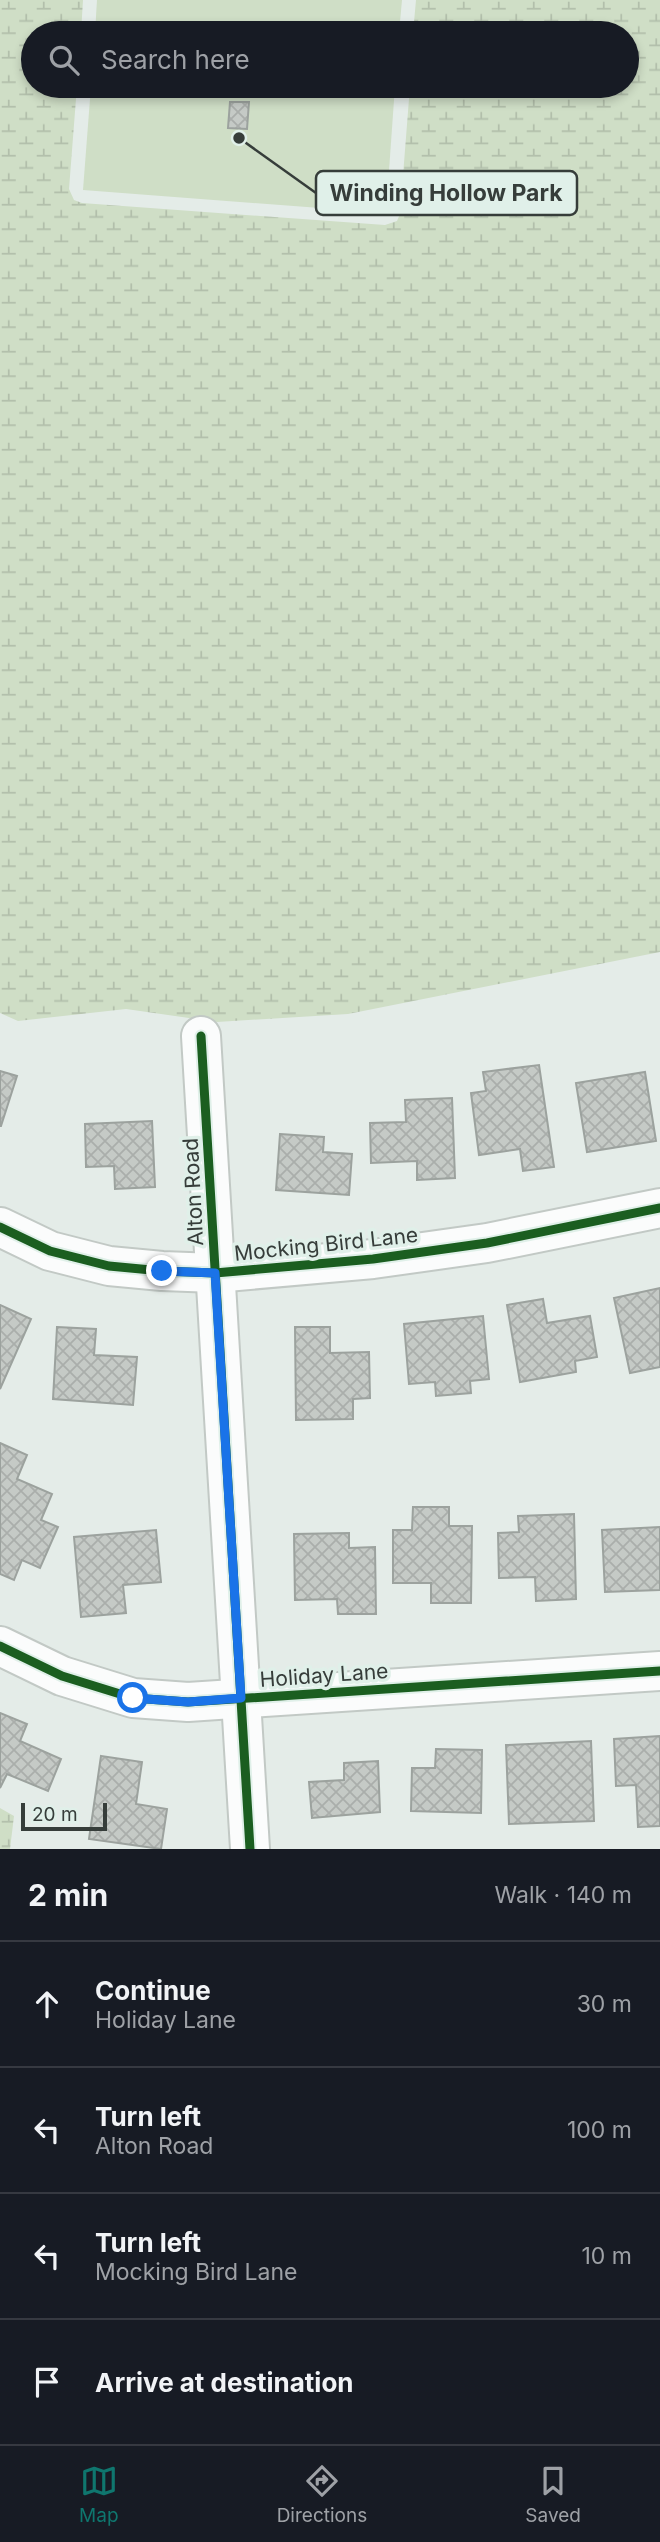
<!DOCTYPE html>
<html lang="en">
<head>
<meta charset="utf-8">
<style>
	body { margin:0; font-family:Inter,sans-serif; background:#20242c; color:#f1f3f6 }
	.scale { position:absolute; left:21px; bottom:18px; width:86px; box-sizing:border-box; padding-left:7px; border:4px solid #363d3a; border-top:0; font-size:19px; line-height:24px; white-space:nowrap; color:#363d3a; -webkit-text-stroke:5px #e0f0e9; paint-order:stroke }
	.stop { position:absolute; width:21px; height:21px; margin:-16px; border:5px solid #1a73e8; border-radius:50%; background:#fff }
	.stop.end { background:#1a73e8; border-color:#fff; box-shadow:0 2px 7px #0008 }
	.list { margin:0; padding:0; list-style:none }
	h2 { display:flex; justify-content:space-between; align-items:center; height:91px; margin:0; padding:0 28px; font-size:30px }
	h2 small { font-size:23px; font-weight:400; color:#9ea1a6 }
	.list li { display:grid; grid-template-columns:46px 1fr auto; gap:21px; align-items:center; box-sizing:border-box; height:126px; padding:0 28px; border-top:2px solid #363941 }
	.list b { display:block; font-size:26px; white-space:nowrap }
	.list p { margin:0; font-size:23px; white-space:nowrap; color:#9ea1a6 }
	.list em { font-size:23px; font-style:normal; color:#9ea1a6 }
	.icon { flex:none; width:38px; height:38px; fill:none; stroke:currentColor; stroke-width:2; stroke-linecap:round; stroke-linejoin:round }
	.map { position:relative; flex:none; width:660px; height:1849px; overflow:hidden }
	.search { position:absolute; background:#171b24; box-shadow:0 4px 10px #0003; left:21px; right:21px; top:21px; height:77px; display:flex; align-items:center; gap:18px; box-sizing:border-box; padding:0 24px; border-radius:38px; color:#9ea1a6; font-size:26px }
	.sheet { height:595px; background:#171b24 }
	nav { display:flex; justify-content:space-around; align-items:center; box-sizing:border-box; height:98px; border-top:2px solid #363941; background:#171b24; font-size:19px; color:#9ea1a6 }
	nav a { display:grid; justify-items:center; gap:4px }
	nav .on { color:#0f766e }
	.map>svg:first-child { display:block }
</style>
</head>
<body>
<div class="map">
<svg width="660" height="1849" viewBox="0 0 660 1849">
	<defs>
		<pattern id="wetland-marsh" width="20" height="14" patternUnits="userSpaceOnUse" patternTransform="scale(1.75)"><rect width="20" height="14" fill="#cfdec6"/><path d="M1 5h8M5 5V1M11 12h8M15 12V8" fill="none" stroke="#b2bfab"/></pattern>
		<pattern id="building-cross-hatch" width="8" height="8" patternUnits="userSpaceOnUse" patternTransform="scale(1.75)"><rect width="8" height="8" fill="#c5cac6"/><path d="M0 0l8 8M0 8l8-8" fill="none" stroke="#aaaeab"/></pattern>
	</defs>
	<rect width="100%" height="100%" fill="#e4ece8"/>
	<g fill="url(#wetland-marsh)">
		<path d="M0,0H83L81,33H33V86H77L69,189L74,200L82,203L385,225L397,221L400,214L410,86H627V33H413L416,0H660V952L348,1014L217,1022L126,1009L18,1021L0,1013Z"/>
		<path d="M0,1808L14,1816L10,1849H0Z"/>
	</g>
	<g fill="#cfdec6">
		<path d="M97,0H402L399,33H95Z"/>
		<path d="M91,86H395L386,213L83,190Z"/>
	</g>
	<g fill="url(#building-cross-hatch)" stroke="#9ca29e" stroke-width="2">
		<path d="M230,102H249L247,129L228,128Z"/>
		<path d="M539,1065L554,1167L523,1171L520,1149L479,1155L471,1093L486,1091L483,1072Z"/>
		<path d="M0,1071L17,1076L1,1126H0Z"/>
		<path d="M645,1072L656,1141L587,1152L576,1083Z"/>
		<path d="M452,1098L455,1178L417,1180V1161L371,1163L370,1123L406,1122L405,1100Z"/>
		<path d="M152,1121L155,1187L115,1189L114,1166L86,1167L85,1124Z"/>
		<path d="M280,1134L324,1137L323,1152L352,1154L349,1195L276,1190Z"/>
		<path d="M660,1288V1367L630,1373L614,1298Z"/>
		<path d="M543,1299L547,1323L590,1316L597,1357L575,1361L576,1372L520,1382L507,1305Z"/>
		<path d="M0,1305L31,1319L0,1389Z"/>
		<path d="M483,1316L489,1379L470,1381L471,1393L436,1396L435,1382L409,1384L404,1324Z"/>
		<path d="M57,1327L96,1329L94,1355L137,1357L133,1405L53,1399Z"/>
		<path d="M295,1327H330V1353L369,1352L370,1398L353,1399V1419L296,1420Z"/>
		<path d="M0,1443L27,1455L17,1479L52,1494L41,1520L58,1527L40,1568L22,1560L14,1580L0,1574Z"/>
		<path d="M413,1507H449V1526H472L471,1603H431V1583H393V1530H412Z"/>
		<path d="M574,1514L576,1599L536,1601L535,1577L499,1578L498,1533L519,1532L518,1516Z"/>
		<path d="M660,1527V1590L605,1592L602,1530Z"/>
		<path d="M156,1530L161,1582L123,1585L126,1613L81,1617L74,1537Z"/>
		<path d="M349,1533V1548L375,1547L376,1614H338L337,1599L295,1600L294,1534Z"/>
		<path d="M0,1713L27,1724L20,1741L61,1759L48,1791L7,1774L0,1788Z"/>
		<path d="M660,1736V1826L638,1827L636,1785L616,1786L614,1739Z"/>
		<path d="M591,1741L594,1821L509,1824L506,1745Z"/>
		<path d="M436,1749L482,1750L481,1813L411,1811L412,1768H435Z"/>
		<path d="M101,1756L142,1762L136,1804L167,1809L161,1849L89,1839Z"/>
		<path d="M378,1761L380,1812L312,1818L309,1782L344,1780V1763Z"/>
	</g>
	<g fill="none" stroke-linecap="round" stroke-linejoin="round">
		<g stroke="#c2c9c5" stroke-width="42">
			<g id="minor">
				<path d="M201,1036L250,1849"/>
				<path d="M0,1227L50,1251L109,1266L162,1271L215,1273L373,1259L487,1243L660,1208"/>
				<path d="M0,1646L62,1676L133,1698L188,1702L660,1671"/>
			</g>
		</g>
		<use href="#minor" stroke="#fbfcfc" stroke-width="38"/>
		<g stroke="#e0f0e9" stroke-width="13">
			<g id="cycleway">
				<path d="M201,1036L250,1849"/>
				<path d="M0,1227L50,1251L109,1266L162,1271L215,1273L373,1259L487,1243L660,1208"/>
				<path d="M0,1646L62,1676L133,1698L188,1702L660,1671"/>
			</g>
		</g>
		<use href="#cycleway" stroke="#1b5e20" stroke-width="9"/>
	</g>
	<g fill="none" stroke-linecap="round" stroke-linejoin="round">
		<path stroke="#1a73e8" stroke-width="9" d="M133,1698L188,1702L241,1698L215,1273L162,1271"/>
	</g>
	<g text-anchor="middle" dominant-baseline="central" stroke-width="7" stroke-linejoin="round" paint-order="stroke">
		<g font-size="21" fill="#363d3a" stroke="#e0f0e9">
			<text transform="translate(193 1192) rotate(-93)">Alton Road</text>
			<text transform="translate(326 1244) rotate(-6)">Mocking Bird Lane</text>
			<text transform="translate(324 1675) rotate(-4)">Holiday Lane</text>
		</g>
	</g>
	<path fill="none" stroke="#363d3a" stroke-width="2.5" d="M239 138L316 193"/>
	<circle fill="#363d3a" stroke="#e0f0e9" stroke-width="2.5" cx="239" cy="138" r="7"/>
	<rect fill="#e0f0e9" stroke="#363d3a" stroke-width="2.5" x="316" y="171" width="261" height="44" rx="7"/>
	<g font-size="23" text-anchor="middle" font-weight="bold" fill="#363d3a">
		<text x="446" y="201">Winding Hollow Park</text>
	</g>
</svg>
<div class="scale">20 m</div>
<div class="stop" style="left:133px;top:1698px"></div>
<div class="stop end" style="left:162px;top:1271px"></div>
<div class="search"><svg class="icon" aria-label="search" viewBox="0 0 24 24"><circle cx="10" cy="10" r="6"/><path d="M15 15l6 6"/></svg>Search here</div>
</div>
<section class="sheet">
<h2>2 min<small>Walk · 140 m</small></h2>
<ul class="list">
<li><svg class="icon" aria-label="ahead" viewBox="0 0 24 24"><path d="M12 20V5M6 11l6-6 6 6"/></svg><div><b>Continue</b><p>Holiday Lane</p></div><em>30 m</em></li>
<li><svg class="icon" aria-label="left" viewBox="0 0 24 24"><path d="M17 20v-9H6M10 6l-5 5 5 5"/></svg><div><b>Turn left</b><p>Alton Road</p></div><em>100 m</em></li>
<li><svg class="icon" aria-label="left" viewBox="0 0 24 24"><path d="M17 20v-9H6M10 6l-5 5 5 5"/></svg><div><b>Turn left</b><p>Mocking Bird Lane</p></div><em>10 m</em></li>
<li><svg class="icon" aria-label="arrive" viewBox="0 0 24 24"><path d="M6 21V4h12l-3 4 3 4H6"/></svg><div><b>Arrive at destination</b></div></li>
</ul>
</section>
<nav>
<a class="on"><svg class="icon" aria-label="map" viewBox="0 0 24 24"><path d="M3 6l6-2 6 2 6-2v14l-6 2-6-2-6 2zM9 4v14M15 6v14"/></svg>Map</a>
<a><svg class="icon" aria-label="directions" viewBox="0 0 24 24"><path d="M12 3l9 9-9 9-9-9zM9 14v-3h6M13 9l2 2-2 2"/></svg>Directions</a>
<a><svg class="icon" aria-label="saved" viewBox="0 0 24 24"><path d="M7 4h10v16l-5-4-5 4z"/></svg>Saved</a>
</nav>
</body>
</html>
